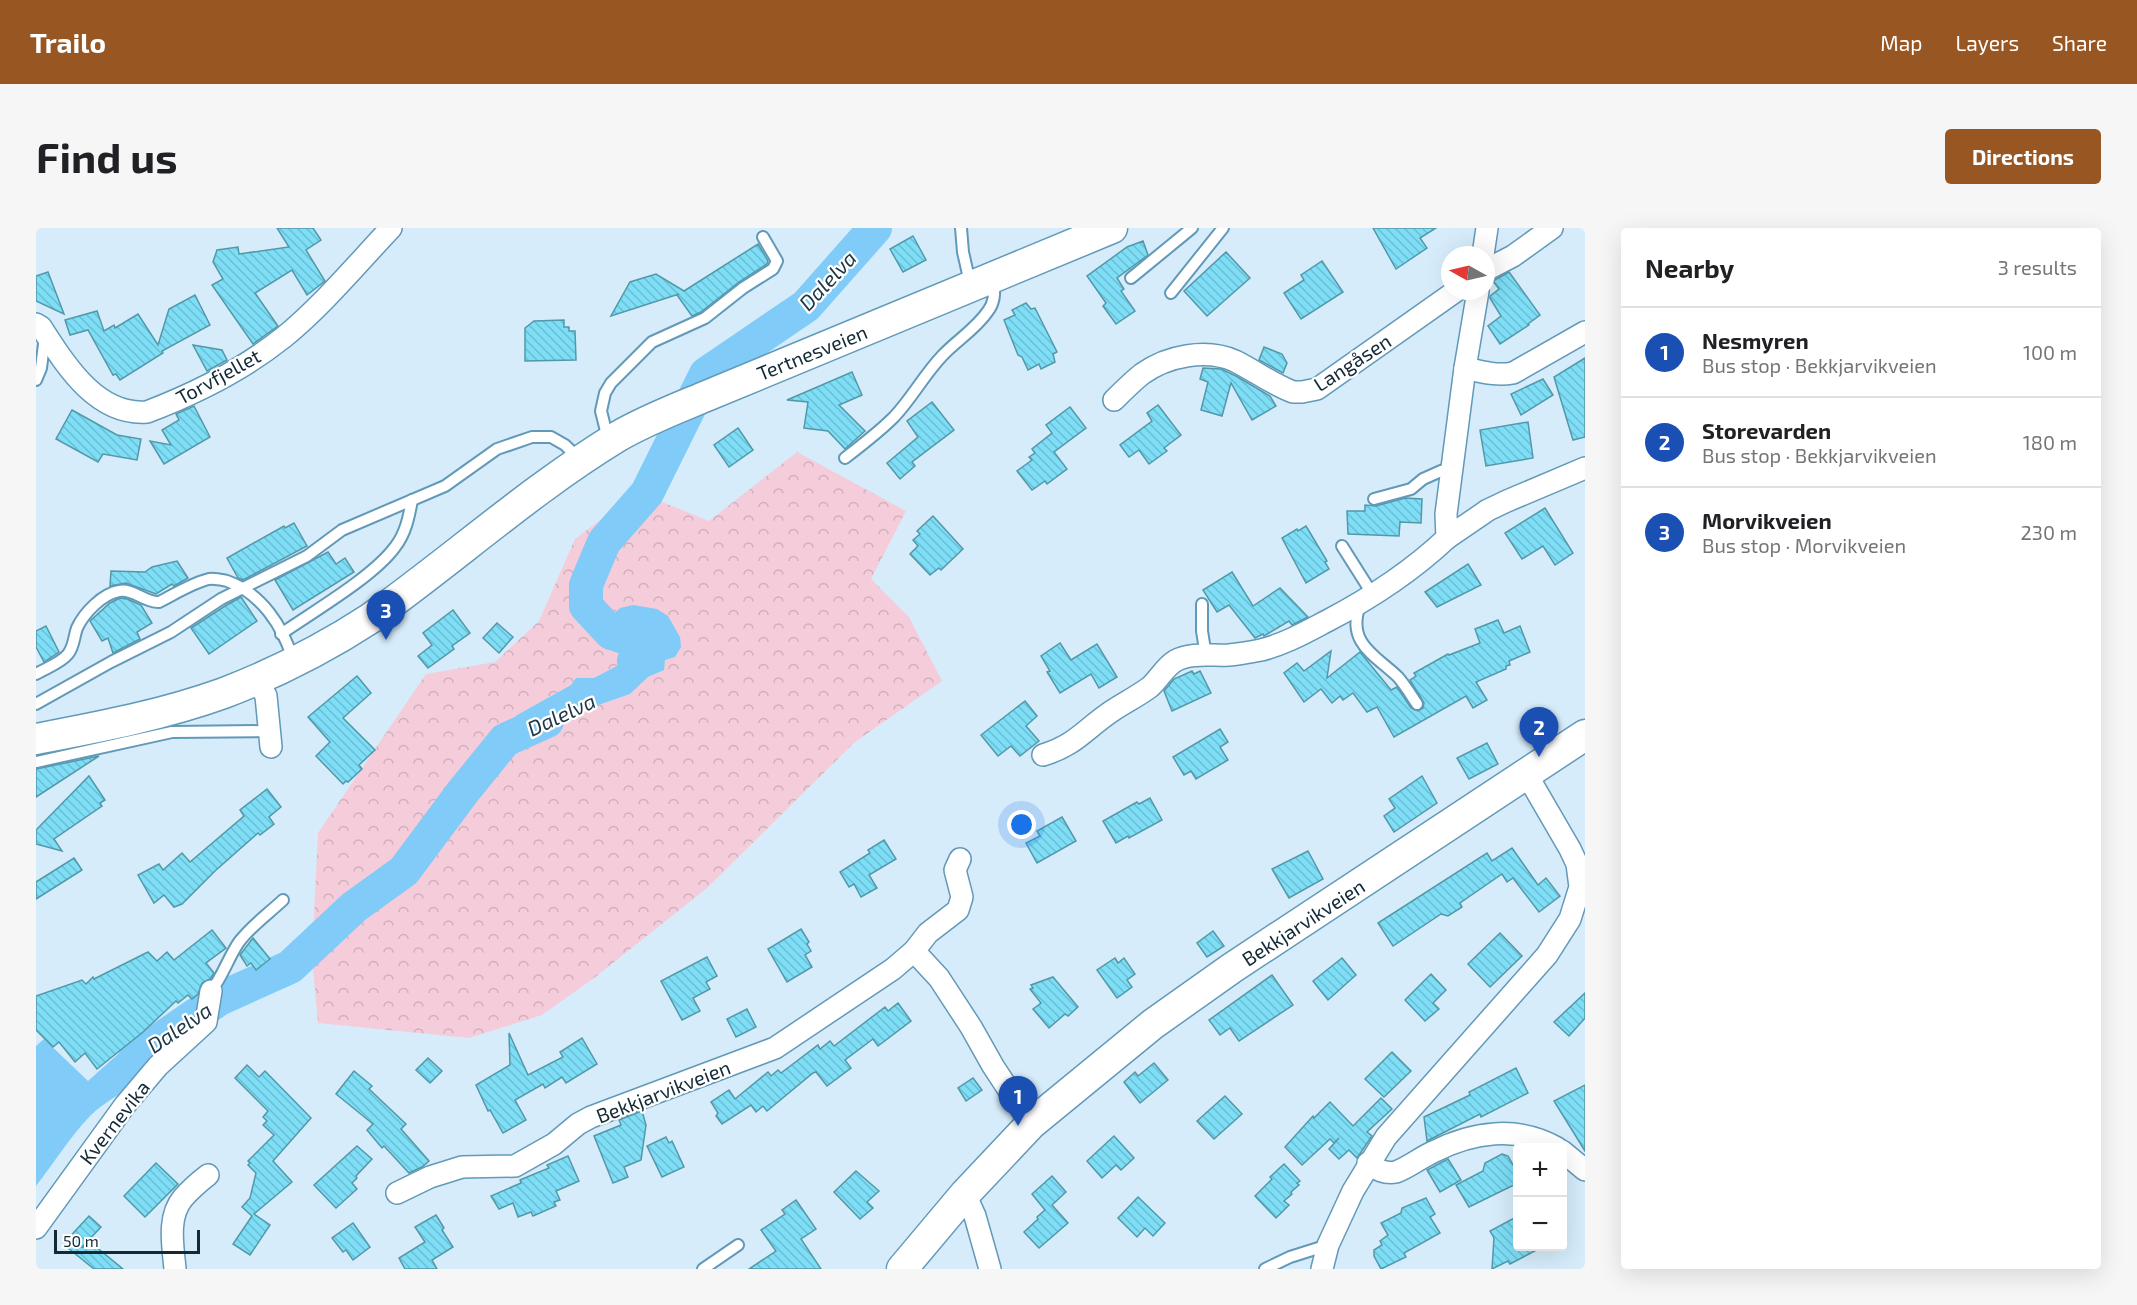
<!DOCTYPE html>
<html lang="en">
<head>
<meta charset="utf-8">
<style>
	body { margin:0; font-family:"Exo 2",sans-serif; background:#f6f6f6; color:#202124 }
	.controls { position:absolute; right:18px; bottom:18px; display:grid; overflow:hidden; border-radius:6px; box-shadow:0 6px 24px #0002 }
	.controls button { width:54px; height:54px; display:grid; place-items:center; padding:0; border:0; border-bottom:2px solid #e0e0e0; background:#fff; color:#202124; font:30px sans-serif }
	.compass { position:absolute; left:1405px; top:18px; width:54px; height:54px; border-radius:50%; background:#fff; box-shadow:0 6px 24px #0002; rotate:278deg }
	.scale { position:absolute; left:18px; bottom:15px; width:146px; box-sizing:border-box; padding-left:6px; border:3px solid #122936; border-top:0; font-size:16px; line-height:21px; white-space:nowrap; color:#122936; -webkit-text-stroke:4px #fff; paint-order:stroke }
	.you { position:absolute; left:986px; top:597px; width:21px; height:21px; margin:-15px; border:4px solid #fff; border-radius:50%; background:#1a73e8; box-shadow:0 0 0 9px #1a73e833 }
	.badge { display:grid; place-items:center; width:39px; height:39px; border-radius:50%; background:#985623; color:#fff; font-size:20px; font-weight:700 }
	.pin { position:absolute; translate:-50% -50px; filter:drop-shadow(0 2px 3px #0008) }
	.pin::after { content:''; position:absolute; top:32px; width:21px; height:18px; background:inherit; clip-path:polygon(0 0,100% 0,50% 100%) }
	.list { margin:0; padding:0; list-style:none }
	h2 { display:flex; justify-content:space-between; align-items:center; height:78px; margin:0; padding:0 24px; font-size:26px }
	h2 small { font-size:20px; font-weight:400; color:#757577 }
	.list li { display:grid; grid-template-columns:39px 1fr auto; gap:18px; align-items:center; box-sizing:border-box; height:90px; padding:0 24px; border-top:2px solid #e0e0e0 }
	.list b { display:block; font-size:22px; white-space:nowrap }
	.list p { margin:0; font-size:20px; white-space:nowrap; color:#757577 }
	.list em { font-size:20px; font-style:normal; color:#757577 }
	.map { position:relative; flex:none; width:1549px; height:1041px; overflow:hidden; border-radius:6px }
	header { display:flex; align-items:center; gap:36px; box-sizing:border-box; height:84px; padding:0 30px; background:#985623; color:#fff }
	header strong { font-size:28px }
	nav { display:flex; gap:33px; margin-inline-start:auto; font-size:21px }
	.intro { display:flex; align-items:center; justify-content:space-between; box-sizing:border-box; height:144px; padding:0 36px }
	h1 { margin:0; font-size:42px }
	.button { padding:15px 27px; border-radius:6px; background:#985623; color:#fff; font-size:21px; font-weight:700 }
	main { display:flex; gap:36px; padding:0 36px }
	aside { flex:1; background:#fff; border-radius:6px; box-shadow:0 6px 24px #0002 }
	.map>svg:first-child { display:block }
</style>
</head>
<body>
<header>
<strong>Trailo</strong>
<nav><a>Map</a><a>Layers</a><a>Share</a></nav>
</header>
<div class="intro"><h1>Find us</h1><a class="button">Directions</a></div>
<main>
<div class="map">
<svg width="1549" height="1041" viewBox="0 0 1549 1041">
	<defs>
		<pattern id="forest-crowns" width="20" height="18" patternUnits="userSpaceOnUse" patternTransform="scale(1.5)"><rect width="20" height="18" fill="#f5ccda"/><path d="M2 6a3 3 0 1 1 6 0M12 15a3 3 0 1 1 6 0" fill="none" stroke="#d1afbc"/></pattern>
		<pattern id="building-back-hatch" width="6" height="6" patternUnits="userSpaceOnUse" patternTransform="scale(1.5)"><rect width="6" height="6" fill="#7ddef6"/><path d="M-1 5l2 2M0 0l6 6M5-1l2 2" fill="none" stroke="#6bbed4"/></pattern>
	</defs>
	<rect width="100%" height="100%" fill="#d6ecfa"/>
	<path fill="url(#forest-crowns)" fill-rule="evenodd" d="M761,224L870,283L835,351L873,389L906,453L819,514L671,660L558,750L506,787L433,810L282,795L276,729L282,605L390,446L459,434L503,393L539,311L580,280L619,271L673,293ZM597,377L628,442L612,449L594,466L522,491L501,507L487,513L481,487L535,457L540,450H558L594,431L593,422L581,413L575,405C579,393 585,382 597,377Z"/>
	<g fill="#80cbf7">
		<path d="M597,377L621,381L632,388L644,409L645,419L639,429L629,432L628,442L612,449L594,466L522,491L501,507L478,520L469,512L466,505L481,487L535,457L540,450H558L594,431L593,422L581,413L575,405L580,384L584,380Z"/>
		<path d="M8,811L52,853L90,819L106,835L108,845C93,863 71,871 54,888C34,909 18,935 0,958V818Z"/>
	</g>
	<g fill="none" stroke-linecap="round" stroke-linejoin="round">
		<g stroke="#80cbf7" stroke-width="34">
			<path d="M598,433L602,428L595,411L575,405L550,378V357L568,314L611,265L670,146L770,78L839,0"/>
			<path d="M100,828L183,771L254,739L318,679L368,643L426,565L469,512L511,493"/>
		</g>
	</g>
	<g fill="url(#building-back-hatch)" stroke="#5298a9" stroke-width="1.5">
		<path d="M241,0H277L285,12L270,22L289,53L271,67L256,42L219,65L242,98L217,116L176,57L187,51L177,34L181,22L202,19L203,26L253,19Z"/>
		<path d="M1337,0H1400L1384,10L1391,20L1360,41Z"/>
		<path d="M877,8L890,32L867,44L854,21Z"/>
		<path d="M1107,13L1112,27L1081,50L1088,61L1085,63L1099,83L1080,96L1067,78L1070,75L1051,48L1091,19Z"/>
		<path d="M722,16L732,33L731,36L703,54L665,84L656,88L641,67L643,66L575,88L594,54L620,46L648,63Z"/>
		<path d="M1190,24L1214,50L1171,88L1148,63Z"/>
		<path d="M1286,33L1307,64L1265,91L1248,65L1268,52L1265,47Z"/>
		<path d="M12,44L28,86L0,73V48Z"/>
		<path d="M1473,44L1504,87L1492,96L1493,97L1464,116L1452,98L1465,88L1454,70V68L1463,61L1457,53Z"/>
		<path d="M159,67L174,97L126,123L127,125L84,152L80,146L77,147L52,102L34,107L29,92L61,83L68,103L78,97L79,100L102,86L122,117L133,81Z"/>
		<path d="M990,75L995,81L999,80L1021,124L1017,126L1019,134L1005,141L1003,136L992,142L986,129L982,127L968,92L979,87L976,82Z"/>
		<path d="M528,92V99H533V103H539L540,132L489,133V100L498,93Z"/>
		<path d="M157,117L186,122L191,132L171,143Z"/>
		<path d="M1228,119L1246,126L1251,135L1247,145L1223,132Z"/>
		<path d="M1549,130V209L1537,212L1518,149Z"/>
		<path d="M1167,140L1185,141L1200,148L1234,168L1240,178L1216,192L1195,155L1186,188L1165,182L1172,154L1164,151Z"/>
		<path d="M816,144L826,167L803,177L829,203L809,221L792,203L768,200L772,174L751,172Z"/>
		<path d="M1507,151L1517,167L1485,187L1475,166Z"/>
		<path d="M896,174L918,202L876,234L879,238L864,251L851,235L882,209L871,193Z"/>
		<path d="M1122,177L1145,207L1128,220L1131,223L1113,236L1103,222L1093,229L1084,217L1116,193L1111,185Z"/>
		<path d="M158,178L174,209L128,236L114,213L135,217L126,202L143,192L140,186Z"/>
		<path d="M1034,179L1050,200L1018,224L1031,241L1011,256L1009,253L996,262L981,243L996,232L993,229L999,225L996,221L1016,205L1010,197Z"/>
		<path d="M36,182L81,207L105,211L101,232L67,226L62,234L20,211Z"/>
		<path d="M1492,194L1497,230L1450,238L1444,202Z"/>
		<path d="M702,200L717,222L693,239L678,217Z"/>
		<path d="M1369,270L1386,271L1385,295L1364,294L1363,308L1312,306L1311,283H1329V277L1340,278Z"/>
		<path d="M1509,280L1537,325L1519,337L1507,318L1486,331L1469,305Z"/>
		<path d="M897,288L927,321L905,342L903,340L894,347L874,326L882,318L877,312L884,306L881,303Z"/>
		<path d="M258,295L271,318L207,352L202,350L191,330L248,298L249,300Z"/>
		<path d="M1270,298L1291,333L1289,334L1293,341L1270,355L1246,310L1261,301L1262,303Z"/>
		<path d="M292,324L300,336L309,330L318,344L257,382L239,352Z"/>
		<path d="M141,333L152,350L138,358L136,356L120,366L90,355L74,358L75,343L109,344L116,339Z"/>
		<path d="M1432,336L1445,357L1401,379L1389,364Z"/>
		<path d="M1196,344L1217,378L1244,360L1272,389L1256,397L1253,393L1228,408L1227,406L1219,410L1193,377L1181,384L1167,362Z"/>
		<path d="M205,369L221,393L173,426L155,400L189,378Z"/>
		<path d="M84,370L91,371L105,377L116,395L101,404L104,411L77,425L72,410L66,413L54,393L74,375Z"/>
		<path d="M417,382L434,405L416,418L418,421L392,440L382,428L396,417L387,405Z"/>
		<path d="M1462,392L1468,405L1484,398L1494,424L1473,433L1474,437L1470,438V441L1440,454L1451,472L1437,480L1430,468L1358,509L1341,479L1331,484L1317,465L1307,472L1304,468L1296,475L1285,461L1268,474L1248,445L1261,435L1268,443L1295,423L1291,450L1324,424L1355,462L1361,459L1375,480L1382,483L1387,480L1388,475L1374,452L1380,448L1378,445L1412,426L1413,427L1444,415L1439,401Z"/>
		<path d="M461,395L477,409L463,425L447,410Z"/>
		<path d="M10,398L23,424L8,434L0,419V403Z"/>
		<path d="M1024,415L1035,432L1061,416L1081,449L1063,460L1055,446L1024,465L1011,444L1014,443L1005,428Z"/>
		<path d="M1156,443L1158,446L1164,443L1175,465L1136,483L1128,463L1138,451Z"/>
		<path d="M321,448L335,465L307,490L339,522L323,537L326,541L312,554L310,553L307,556L280,528L294,514L272,489Z"/>
		<path d="M989,473L1001,488L990,498L1003,513L984,528L975,518L962,528L945,507Z"/>
		<path d="M1184,501L1192,514L1184,519L1192,532L1160,551L1155,543L1148,547L1137,529Z"/>
		<path d="M1451,515L1462,536L1433,551L1421,530Z"/>
		<path d="M63,528L0,569V541Z"/>
		<path d="M53,548L69,572L64,575L66,578L18,611L26,623L0,616V602Z"/>
		<path d="M1386,548L1401,575L1358,604L1348,588L1359,580L1353,571Z"/>
		<path d="M231,561L245,579L233,589L238,596L224,607L222,605L179,643L146,676L138,679L128,667L118,675L102,647L123,636L127,642L146,625L154,634L208,588L204,582Z"/>
		<path d="M1114,570L1126,592L1093,610L1092,608L1080,615L1067,593L1101,574L1103,576Z"/>
		<path d="M1026,589L1040,613L1001,635L990,615L1004,608L1001,603Z"/>
		<path d="M848,612L860,631L833,647L841,660L825,669L818,656L813,659L804,644L834,625L832,622Z"/>
		<path d="M1476,620L1502,657L1510,650L1524,668L1503,684L1477,650L1471,654L1466,646L1424,675L1426,679L1412,688L1405,686L1357,718L1342,695L1451,625L1456,633Z"/>
		<path d="M1272,623L1287,651L1253,670L1236,641Z"/>
		<path d="M38,630L46,642L0,671V654Z"/>
		<path d="M765,701L773,714L771,716L775,723L769,727L776,739L751,754L732,721Z"/>
		<path d="M176,702L190,720L170,735L178,745L174,751L166,755L162,766L156,771L152,767L142,775L140,773L107,804L61,841L49,825L39,834L23,814L17,819L0,802V768L46,752L50,756L57,749L58,751L112,724L121,733L131,724L138,732Z"/>
		<path d="M1177,703L1188,718L1171,729L1161,715Z"/>
		<path d="M1464,705L1486,728L1454,759L1432,736Z"/>
		<path d="M217,710L234,731L220,742L215,735L211,738L204,727Z"/>
		<path d="M671,729L681,748L670,754L674,761L657,770L664,783L646,792L625,753Z"/>
		<path d="M1079,730L1082,735L1088,730L1099,746L1091,752L1096,759L1081,770L1061,742Z"/>
		<path d="M1306,730L1320,747L1292,772L1277,753Z"/>
		<path d="M1395,746L1410,762L1397,775L1403,781L1389,793L1369,772Z"/>
		<path d="M1236,747L1257,777L1203,813L1194,800L1184,807L1173,792Z"/>
		<path d="M1017,749L1042,779L1032,788L1029,786L1013,800L997,781L1005,775L994,761L997,760L995,757Z"/>
		<path d="M1549,765V790L1533,808L1518,794Z"/>
		<path d="M862,775L875,793L842,818L837,811L809,832L815,840L791,858L780,844L777,845L731,883L727,878L720,884L715,877L686,896L680,888L682,885L675,874L693,862L699,871L732,844L735,848L742,842L745,845L782,817L784,821L794,813L798,818L849,779L852,783Z"/>
		<path d="M711,781L720,799L700,809L691,791Z"/>
		<path d="M473,805L492,847L527,829L524,824L546,810L561,836L530,855L526,849L509,860L507,856L479,872L490,892L467,905L454,882L452,883L440,857L474,837Z"/>
		<path d="M1356,824L1375,843L1348,869L1329,851Z"/>
		<path d="M392,830L406,843L394,855L380,842Z"/>
		<path d="M1118,835L1132,852L1104,875L1088,854L1099,844L1102,848Z"/>
		<path d="M211,837L223,849L229,843L275,890L237,933L256,954L218,986L234,997L214,1027L197,1016L216,988L206,979L214,970L220,945L212,937L214,935L212,933L238,907L227,897L231,893L227,889L232,883L199,850Z"/>
		<path d="M1480,840L1492,865L1445,889L1444,886L1391,913L1388,889L1434,867L1433,864Z"/>
		<path d="M318,843L336,858L333,861L370,896L365,901L393,933L386,939L373,945L348,918L346,920L331,902L337,896L300,866Z"/>
		<path d="M937,850L946,862L930,873L922,860Z"/>
		<path d="M1549,857V923L1518,873Z"/>
		<path d="M1189,868L1206,886L1178,911L1161,893Z"/>
		<path d="M1345,870L1356,881L1331,904L1336,908L1321,930L1313,922L1303,931L1293,921L1303,910L1298,915L1294,911L1266,937L1249,919L1277,888L1278,890L1294,874L1317,898Z"/>
		<path d="M606,883L610,897L605,932L588,939L592,949L577,955L558,908L585,897L583,892Z"/>
		<path d="M1078,908L1098,930L1085,942L1080,937L1066,950L1051,933Z"/>
		<path d="M630,909L633,915L636,913L648,939L626,949L611,918Z"/>
		<path d="M321,918L336,931L320,948L321,950L316,955L321,961L300,980L278,957Z"/>
		<path d="M1466,926L1472,928L1482,946V955L1433,979L1420,957L1447,943L1449,935Z"/>
		<path d="M532,928L543,953L520,963L524,972L518,974L520,978L497,988L495,984L482,989L477,975L463,981L455,968L485,955L484,952L513,940L511,937Z"/>
		<path d="M1412,931L1425,952L1404,964L1391,942Z"/>
		<path d="M120,935L142,956L109,989L88,968Z"/>
		<path d="M1248,936L1264,953L1261,955L1263,957L1255,964L1256,966L1248,973L1253,977L1240,990L1219,968L1236,951L1234,949Z"/>
		<path d="M820,943L843,963L831,974L837,980L824,991L798,964Z"/>
		<path d="M1016,948L1030,964L1016,977L1032,995L1003,1020L988,1004L1002,991L1001,989L1009,982L996,966Z"/>
		<path d="M1102,969L1129,995L1117,1008L1109,1000L1101,1009L1082,990Z"/>
		<path d="M1390,970L1399,986L1394,989L1404,1005L1368,1025L1370,1029L1345,1041L1338,1028V1022L1346,1017L1344,1013L1352,1007L1345,995L1365,985L1366,980Z"/>
		<path d="M760,972L780,1001L765,1011L785,1041H713L740,1023L725,1002L749,986L746,982Z"/>
		<path d="M400,987L408,1000L406,1002L417,1019L396,1032L401,1041H369L363,1030L389,1014L379,999Z"/>
		<path d="M53,988L65,999L46,1019L59,1018L87,1041H58L27,1016Z"/>
		<path d="M1482,988V1018H1508L1474,1036L1472,1033L1456,1041L1458,1010L1454,1003Z"/>
		<path d="M317,995L334,1019L317,1032L310,1022L307,1024L296,1010Z"/>
	</g>
	<g fill="none" stroke-linecap="round" stroke-linejoin="round">
		<g stroke="#6299b9" stroke-width="14">
			<g id="lane">
				<path d="M925,0L927,24L934,55"/>
				<path d="M1095,50L1156,0"/>
				<path d="M1135,65L1187,0"/>
				<path d="M0,152L5,140L9,108"/>
				<path d="M572,211L565,183L569,165L575,155L616,114L669,90L707,60L737,41L741,33L727,9"/>
				<path d="M809,230C826,217 843,204 858,189C876,170 888,147 906,128C921,112 940,101 952,83C959,74 959,63 957,53"/>
				<path d="M1338,271L1375,261L1387,251L1405,243L1416,241"/>
				<path d="M1306,318L1337,367"/>
				<path d="M1166,376V403L1170,428"/>
				<path d="M1324,377C1310,415 1339,427 1362,449C1369,457 1375,467 1381,476"/>
				<path d="M245,406C278,383 337,349 359,319C370,305 373,288 376,272"/>
				<path d="M0,446C10,440 25,435 32,426C38,419 38,408 41,400C48,385 66,366 83,363C97,360 109,375 123,374C139,366 156,355 173,351C179,350 186,352 191,353C225,365 247,398 257,432"/>
				<path d="M0,476L75,434L135,404L185,371L271,328L306,302L409,258L461,221L496,209H515L529,217L543,231"/>
				<path d="M0,534L136,504L232,503"/>
				<path d="M175,763C187,748 192,730 203,714C215,698 232,686 247,672"/>
				<path d="M667,1041L702,1017"/>
				<path d="M1229,1041L1254,1029L1292,1017"/>
			</g>
		</g>
		<g stroke="#6299b9" stroke-width="24">
			<g id="street">
				<path d="M1447,27L1451,0"/>
				<path d="M1450,42L1477,28L1516,0"/>
				<path d="M1442,63L1429,140L1410,286L1411,310L1452,282L1471,273L1549,240"/>
				<path d="M0,96L5,99C29,136 60,188 111,184C158,166 208,141 248,109C287,77 321,36 355,0"/>
				<path d="M1429,140C1446,144 1460,148 1477,145L1549,104"/>
				<path d="M1078,172C1087,163 1096,154 1106,146C1131,128 1170,120 1199,133C1219,143 1236,156 1257,164H1266L1281,161L1420,63"/>
				<path d="M221,452L230,468L235,519"/>
				<path d="M1007,527C1040,517 1049,501 1076,483C1088,475 1102,468 1114,459C1123,451 1129,439 1139,433C1155,424 1176,428 1193,427C1204,426 1215,424 1225,422C1249,416 1270,404 1291,393C1335,370 1375,344 1411,310"/>
				<path d="M878,723L892,705L922,682L926,669L919,642L924,631"/>
				<path d="M1526,923L1549,942"/>
				<path d="M1332,935C1341,942 1349,946 1360,944C1373,939 1384,930 1397,924C1436,904 1481,897 1521,920"/>
				<path d="M361,965L394,949L426,939L479,938L518,916L542,896L555,889L739,820L857,741L878,723L903,750L935,799L957,838L995,896"/>
				<path d="M929,966L939,988L954,1041"/>
				<path d="M0,1000L89,877L122,838L170,794L175,763"/>
				<path d="M139,1041C137,1018 131,989 147,970C154,962 163,954 172,947"/>
				<path d="M1286,1041L1292,1017L1317,963L1350,909L1511,727L1534,691L1544,659L1541,636L1534,621L1491,547"/>
			</g>
		</g>
		<g stroke="#6299b9" stroke-width="33">
			<g id="secondary">
				<path d="M0,511C63,499 127,487 188,465C240,445 289,420 335,390C418,331 494,262 581,209C608,193 639,181 668,169L1076,0"/>
				<path d="M866,1041L929,966L995,896L1117,796L1196,740L1549,507"/>
			</g>
		</g>
		<use href="#lane" stroke="#fff" stroke-width="10"/>
		<use href="#street" stroke="#fff" stroke-width="21"/>
		<use href="#secondary" stroke="#fff" stroke-width="30"/>
	</g>
	<g text-anchor="middle" dominant-baseline="central" stroke-width="4.5" stroke-linejoin="round" paint-order="stroke">
		<g font-size="20" fill="#122936" stroke="#fff">
			<text transform="translate(776 124) rotate(-22)">Tertnesveien</text>
			<text transform="translate(1316 134) rotate(-33)">Langåsen</text>
			<text transform="translate(182 148) rotate(-29)">Torvfjellet</text>
			<text transform="translate(1267 694) rotate(-33)">Bekkjarvikveien</text>
			<text transform="translate(627 863) rotate(-21)">Bekkjarvikveien</text>
			<text transform="translate(78 894) rotate(-52)">Kvernevika</text>
		</g>
		<g font-size="21" font-style="italic" fill="#203846" stroke="#fff">
			<text transform="translate(791 52) rotate(-47)">Dalelva</text>
			<text transform="translate(525 486) rotate(-25)">Dalelva</text>
			<text transform="translate(143 799) rotate(-34)">Dalelva</text>
		</g>
	</g>
</svg>
<div class="controls">
<button>+</button>
<button>−</button>
</div>
<svg class="compass" viewBox="-18 -18 36 36"><path d="M0-13l5 13h-10z" fill="#e53935"/><path d="M0 13l5-13h-10z" fill="#757577"/></svg>
<div class="scale">50 m</div>
<div class="you"></div>
<div class="pin badge" style="left:982px;top:898px;background:#1a4fb4">1</div>
<div class="pin badge" style="left:1503px;top:529px;background:#1a4fb4">2</div>
<div class="pin badge" style="left:350px;top:412px;background:#1a4fb4">3</div>
</div>
<aside>
<h2>Nearby<small>3 results</small></h2>
<ul class="list">
<li><span class="badge" style="background:#1a4fb4">1</span><div><b>Nesmyren</b><p>Bus stop · Bekkjarvikveien</p></div><em>100 m</em></li>
<li><span class="badge" style="background:#1a4fb4">2</span><div><b>Storevarden</b><p>Bus stop · Bekkjarvikveien</p></div><em>180 m</em></li>
<li><span class="badge" style="background:#1a4fb4">3</span><div><b>Morvikveien</b><p>Bus stop · Morvikveien</p></div><em>230 m</em></li>
</ul>
</aside>
</main>
</body>
</html>
